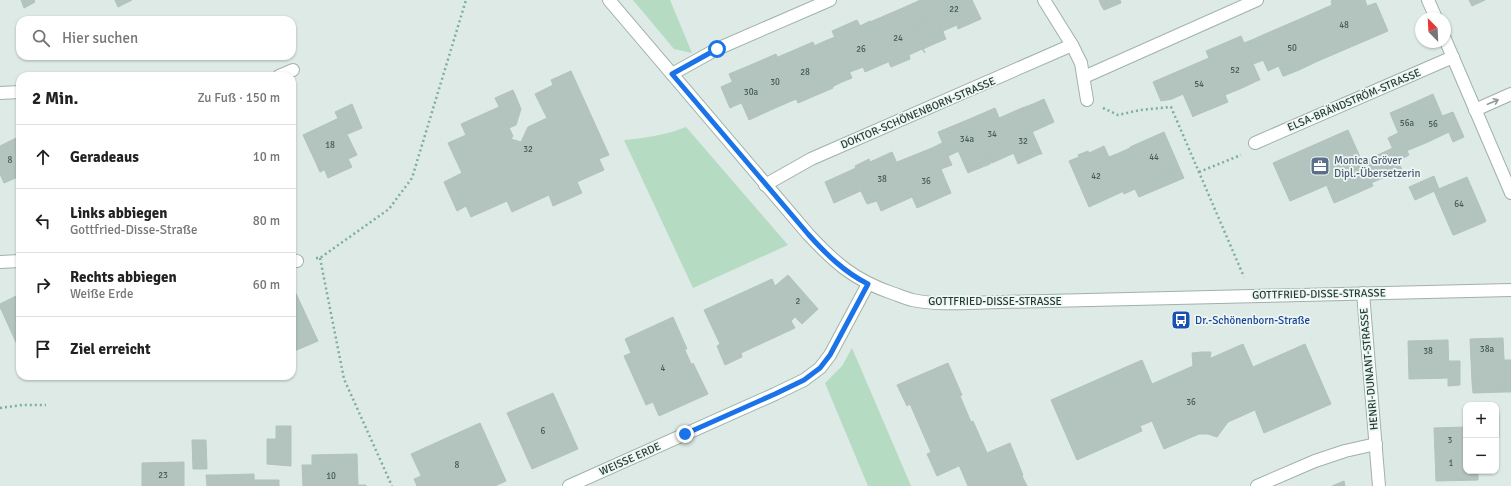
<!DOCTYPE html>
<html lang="de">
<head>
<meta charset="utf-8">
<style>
	body { margin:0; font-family:Signika,sans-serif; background:#f2f2f2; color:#222 }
	.controls { position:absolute; right:12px; bottom:12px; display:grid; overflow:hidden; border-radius:8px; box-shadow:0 1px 3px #0004 }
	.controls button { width:36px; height:36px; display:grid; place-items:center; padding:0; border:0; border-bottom:1px solid #e0e0e0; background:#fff; color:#222; font:20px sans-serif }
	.compass { position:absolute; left:1415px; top:12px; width:36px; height:36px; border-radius:50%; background:#fff; box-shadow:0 1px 3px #0004; rotate:336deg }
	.stop { position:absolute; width:12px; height:12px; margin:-9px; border:3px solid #1a73e8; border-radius:50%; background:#fff }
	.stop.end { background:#1a73e8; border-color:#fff; box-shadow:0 1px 4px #0008 }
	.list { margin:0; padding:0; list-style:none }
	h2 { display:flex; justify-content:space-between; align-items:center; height:52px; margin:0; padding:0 16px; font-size:17px }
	h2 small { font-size:13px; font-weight:400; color:#767676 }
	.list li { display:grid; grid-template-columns:26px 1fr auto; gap:12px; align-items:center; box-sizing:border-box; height:64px; padding:0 16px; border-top:1px solid #e0e0e0 }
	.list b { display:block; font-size:15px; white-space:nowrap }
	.list p { margin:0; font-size:13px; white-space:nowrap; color:#767676 }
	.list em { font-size:13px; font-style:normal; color:#767676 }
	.icon { flex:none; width:22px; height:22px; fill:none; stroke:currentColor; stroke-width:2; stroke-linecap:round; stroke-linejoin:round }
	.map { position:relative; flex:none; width:1511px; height:486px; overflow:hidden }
	.search { position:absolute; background:#fff; box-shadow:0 1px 3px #0004; left:16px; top:16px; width:280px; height:44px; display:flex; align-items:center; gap:10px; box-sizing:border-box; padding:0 14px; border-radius:12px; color:#767676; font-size:15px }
	.panel { position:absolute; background:#fff; box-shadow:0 1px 3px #0004; left:16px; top:72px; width:280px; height:308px; border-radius:12px }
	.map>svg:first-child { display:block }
</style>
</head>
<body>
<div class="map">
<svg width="1511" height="486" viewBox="0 0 1511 486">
	<rect width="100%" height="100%" fill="#ddeae5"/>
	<g fill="#b6dbc3">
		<path d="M633,0H670L692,53L674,49Z"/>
		<path d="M686,127L788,245L693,288L624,140C646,138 666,135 686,127Z"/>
		<path d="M852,348L911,486H868L825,383L842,366Z"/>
	</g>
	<g fill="#b3c4be" stroke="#b0c3bd">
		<path d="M21,0H34L35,2L24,8Z"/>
		<path d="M115,0H132L118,7Z"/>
		<path d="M920,0H928L936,18L925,23L916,2Z"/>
		<path d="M928,0H972L981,19L958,29L957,25L943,31L944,35Z"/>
		<path d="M1099,0H1112L1101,5Z"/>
		<path d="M1112,0H1120L1121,3L1104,10L1101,5Z"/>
		<path d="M1333,0H1365L1367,6L1376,3L1388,31L1318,61L1300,19L1332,5L1331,1Z"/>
		<path d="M1469,0H1485L1472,6Z"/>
		<path d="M916,2L925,23L914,28L905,7Z"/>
		<path d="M905,7L925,53L922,49L909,55L910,59L891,67L870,22Z"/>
		<path d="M936,18L946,39L934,44L925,23Z"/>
		<path d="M1300,19L1318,61L1299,70L1297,64L1282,71L1284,76H1283L1265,34Z"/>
		<path d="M857,20L860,26L870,21L888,62L865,72L863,67L850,72L832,31Z"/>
		<path d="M925,23L934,44L923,49L914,28Z"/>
		<path d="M1265,34L1279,66L1268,71L1254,39Z"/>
		<path d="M1241,36L1260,80H1259L1257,75L1239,82L1242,88L1225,95L1206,51Z"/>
		<path d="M835,37L852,78L842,82L825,41Z"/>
		<path d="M1254,39L1264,60L1253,64L1244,43Z"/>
		<path d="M825,41L842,82L832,87L814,46Z"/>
		<path d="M813,42L833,88L798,103L778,57Z"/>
		<path d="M776,54L796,99L773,109L753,64Z"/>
		<path d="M1209,58L1228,102L1211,109L1209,103L1192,111L1194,116L1193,117L1174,73Z"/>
		<path d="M753,64L773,109L749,120L729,74Z"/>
		<path d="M1297,64L1299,70L1284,76L1282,71Z"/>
		<path d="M571,71L609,155L599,159L604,170L577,182L582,193L553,206L549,195L512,212L507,201L471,217L466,206L457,211L444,182L462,173L448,143L466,135L461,124L499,107L513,136L511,139L521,142L528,127L547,118L535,94L553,85L551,80Z"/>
		<path d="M1174,73L1183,94L1172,99L1161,101L1153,82Z"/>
		<path d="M1257,75L1259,80L1242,88L1239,82Z"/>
		<path d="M732,82L741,103L730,108L721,87Z"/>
		<path d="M513,90L521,109L516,125L509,128L495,98Z"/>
		<path d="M1433,94L1449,132L1428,142L1411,104Z"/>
		<path d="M1044,99L1054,122L1043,127L1033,104Z"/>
		<path d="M1209,103L1211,109L1194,116L1192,111Z"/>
		<path d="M352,104L362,128L348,134L346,132L345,133L335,112Z"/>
		<path d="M1033,104L1043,127L1032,132L1022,108Z"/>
		<path d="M1411,104L1428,142L1406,151L1390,113Z"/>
		<path d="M995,108L1012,149L991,158V163L972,118Z"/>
		<path d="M1022,108L1042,154H1040L1038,150L1018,159L1020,163L1018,164L999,118Z"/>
		<path d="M1453,112L1464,137L1453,142L1442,116Z"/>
		<path d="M339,118L357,155L348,159L352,167L328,178L321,161L316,163L303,135Z"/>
		<path d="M972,118L991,163L990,164L989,159L968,168L970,172L968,173L948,128Z"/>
		<path d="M948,128L959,151L948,156L938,132Z"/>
		<path d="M1348,130L1373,186L1346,198L1339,180L1290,201L1273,163Z"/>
		<path d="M1164,132L1180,169L1178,170L1176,166L1162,172L1164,177L1146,184L1130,147Z"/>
		<path d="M1398,133L1409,155L1398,161L1388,138Z"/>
		<path d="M20,136V176L4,183L0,174V146Z"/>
		<path d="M942,143L952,165L941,169L932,148Z"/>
		<path d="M1104,146L1124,191L1089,207L1069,161L1079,157L1078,155L1088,151L1089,153Z"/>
		<path d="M932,148L951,193L917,208L897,162Z"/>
		<path d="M1130,148L1146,184L1135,189L1119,153Z"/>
		<path d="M1393,148L1402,170L1371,183L1362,162Z"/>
		<path d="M1012,149L1014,153L992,163L991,158Z"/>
		<path d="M1038,150L1040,154L1020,163L1018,159Z"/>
		<path d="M892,152L912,197L881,211L877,201L867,204L861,191L865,189L855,166L869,159L870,162Z"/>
		<path d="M1119,153L1135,189L1124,194L1109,157Z"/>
		<path d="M989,159L990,164L970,172L968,168Z"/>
		<path d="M321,161L324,170L320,172L316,163Z"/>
		<path d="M1176,166L1178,170L1164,177L1162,172Z"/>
		<path d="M856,168L865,189L834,203L825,182Z"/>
		<path d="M1180,169L1184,178L1139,197L1135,189Z"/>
		<path d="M1434,176L1439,189L1415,200L1409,187Z"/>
		<path d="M1467,177L1486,221L1485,222L1482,216L1452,229L1454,235H1453L1434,191Z"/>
		<path d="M1339,180L1346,198L1334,203L1327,186Z"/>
		<path d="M1482,216L1485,222L1454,235L1452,229Z"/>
		<path d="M788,275L818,309L802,324L795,317L791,321L795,328L741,353L742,357L725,365L717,346L720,344L704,310L772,279L775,286Z"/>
		<path d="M292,285L318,341L292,352Z"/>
		<path d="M20,294V351L0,307V304Z"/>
		<path d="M673,317L687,349H682L671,323L630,342L641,365L633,369L642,391L651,387L661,410L702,392L690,366L693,363L708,394L659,416L653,402L646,405L624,356L631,353L625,339Z"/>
		<path d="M671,323L682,349L684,348L692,366H690L702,392L661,410L651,387L642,391L633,369L641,365L630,342Z"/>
		<path d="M1503,338L1505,381L1472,382L1470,339Z"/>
		<path d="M1448,340L1449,378L1409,379L1408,341Z"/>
		<path d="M1243,344L1253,367L1305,344L1331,404L1264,433L1255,410L1228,422L1217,437L1208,434H1199L1164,449L1152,421L1140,426L1142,431L1077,460L1051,400L1142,360L1152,384Z"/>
		<path d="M1201,352H1211L1210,358L1193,366L1192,353Z"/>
		<path d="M1504,360H1511V392H1502V381H1505Z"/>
		<path d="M1448,361H1460V385L1448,386Z"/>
		<path d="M948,363L962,395L960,396L971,422L973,421L987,453L937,476L927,454L931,452L910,404L907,406L897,385Z"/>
		<path d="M1502,381L1503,392L1473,393L1472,382Z"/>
		<path d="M553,393L578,449L532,469L507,413Z"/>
		<rect x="1496" y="415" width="3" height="22"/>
		<path d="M480,423L506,481L495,486H426L411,454Z"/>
		<path d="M276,426H291V466L267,464V439H276Z"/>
		<path d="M1466,427V453L1435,454L1434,428Z"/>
		<path d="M192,440H206L207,469H193Z"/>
		<path d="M1010,443L1023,475L1022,476L1027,486H968L959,465Z"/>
		<path d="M1466,453V471H1478V480L1436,481L1435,454Z"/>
		<path d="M357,454L358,485H354V458L315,459V467H308V486H303L302,465H312V455Z"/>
		<path d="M354,458V485H366V486H308V467H315V459Z"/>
		<path d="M184,462V486H142V463Z"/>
		<path d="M254,474V480H279V486H218V475Z"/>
		<path d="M206,475H218V486H207Z"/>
		<path d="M421,476L426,486H417L414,479Z"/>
		<path d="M1344,481L1345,486H1332Z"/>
	</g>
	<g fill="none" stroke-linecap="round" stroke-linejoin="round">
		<g stroke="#a0b1ac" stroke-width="14">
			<g id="minor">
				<path d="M609,0L808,234C835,263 854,280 892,293C898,295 905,298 912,300C941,306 972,302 1001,302L1511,290"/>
				<path d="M1044,0L1072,45L1081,63L1087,100"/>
				<path d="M1428,0L1436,18"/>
				<path d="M1445,39L1511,193"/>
				<path d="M672,74L717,49L830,0"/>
				<path d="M279,76L293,70"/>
				<path d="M1084,77L1257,0"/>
				<path d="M0,93L20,92"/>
				<path d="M1475,110L1511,94"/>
				<path d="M1255,143L1453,57"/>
				<path d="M765,185L811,159L1072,45"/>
				<path d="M292,260L297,261"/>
				<path d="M0,262L20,261"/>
				<path d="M1363,293L1379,486"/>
				<path d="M569,486L775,394L804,380L820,368L830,355L868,284"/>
				<path d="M1257,486L1315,461L1345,451L1376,444"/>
			</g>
		</g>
		<g stroke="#7daea2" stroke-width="2.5" stroke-dasharray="2 3" stroke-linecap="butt">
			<path d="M1103,108L1118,115L1140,110L1171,107L1244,277"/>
			<path d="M1199,172L1241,155"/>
			<path d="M316,258H320L389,209L412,178L466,0"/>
			<path d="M320,258L344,379L392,486"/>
			<path d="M0,408L22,405H46"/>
		</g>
		<use href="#minor" stroke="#fff" stroke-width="12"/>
	</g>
	<defs><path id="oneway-shaft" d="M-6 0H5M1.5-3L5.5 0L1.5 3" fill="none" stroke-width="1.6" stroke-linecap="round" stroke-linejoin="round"/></defs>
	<use stroke="#8f9c9a" href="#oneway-shaft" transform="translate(1493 102) rotate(-23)"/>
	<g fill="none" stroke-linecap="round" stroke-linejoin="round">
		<path stroke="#1a73e8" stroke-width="5" d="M685,434L775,394L804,380L820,368L830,355L868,284C844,272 826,254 808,234L672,74L717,49"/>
	</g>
	<defs>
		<g id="office-square" transform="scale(1)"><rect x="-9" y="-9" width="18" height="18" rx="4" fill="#5c6f8a" stroke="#eef6f3"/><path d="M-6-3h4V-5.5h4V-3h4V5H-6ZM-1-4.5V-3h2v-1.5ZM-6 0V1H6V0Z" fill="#fff"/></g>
		<g id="bus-square" transform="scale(1)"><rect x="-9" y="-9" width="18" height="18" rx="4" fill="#1a4fb4" stroke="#eef6f3"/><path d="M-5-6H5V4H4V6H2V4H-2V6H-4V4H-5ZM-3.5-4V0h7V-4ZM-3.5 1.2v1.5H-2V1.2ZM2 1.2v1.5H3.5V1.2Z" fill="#fff"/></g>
	</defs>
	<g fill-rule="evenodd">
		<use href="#office-square" x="1320" y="166"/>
		<use href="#bus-square" x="1181" y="320"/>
	</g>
	<g text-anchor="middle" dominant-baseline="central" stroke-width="3.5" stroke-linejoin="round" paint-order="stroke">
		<g font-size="9" fill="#445c56">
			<text x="954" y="9">22</text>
			<text x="1344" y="25">48</text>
			<text x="898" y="38">24</text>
			<text x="1292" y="48">50</text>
			<text x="861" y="49">26</text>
			<text x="1235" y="70">52</text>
			<text x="805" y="72">28</text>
			<text x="775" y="82">30</text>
			<text x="1199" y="84">54</text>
			<text x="751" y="92">30a</text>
			<text x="1407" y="123">56a</text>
			<text x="1433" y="124">56</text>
			<text x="992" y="134">34</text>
			<text x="967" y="139">34a</text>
			<text x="1023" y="141">32</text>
			<text x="330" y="145">18</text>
			<text x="528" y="149">32</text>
			<text x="1154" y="157">44</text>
			<text x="10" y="160">8</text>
			<text x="1096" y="176">42</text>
			<text x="882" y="179">38</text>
			<text x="926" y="181">36</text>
			<text x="1459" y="204">64</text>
			<text x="798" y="301">2</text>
			<text x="1487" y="349">38a</text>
			<text x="1428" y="351">38</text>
			<text x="663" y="368">4</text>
			<text x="1191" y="402">36</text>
			<text x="543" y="431">6</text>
			<text x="1450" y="440">3</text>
			<text x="1451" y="463">1</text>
			<text x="457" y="465">8</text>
			<text x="163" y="475">23</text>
			<text x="331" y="476">10</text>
		</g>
		<g font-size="11" fill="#1f3934" stroke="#eef6f3">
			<text transform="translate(1354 100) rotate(-23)">ELSA-BRÄNDSTRÖM-STRASSE</text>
			<text transform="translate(918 113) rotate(-23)">DOKTOR-SCHÖNENBORN-STRASSE</text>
			<text transform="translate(1319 294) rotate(-1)">GOTTFRIED-DISSE-STRASSE</text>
			<text x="995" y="301">GOTTFRIED-DISSE-STRASSE</text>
			<text transform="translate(1369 369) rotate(-95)">HENRI-DUNANT-STRASSE</text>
			<text transform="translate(630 459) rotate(-24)">WEISSE ERDE</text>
		</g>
		<g font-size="11" fill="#4e5e75" stroke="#eef6f3" text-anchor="start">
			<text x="1334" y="160">Monica Gröver<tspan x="1334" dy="13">Dipl.-Übersetzerin</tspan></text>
		</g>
		<g font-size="11" fill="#164399" stroke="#eef6f3" text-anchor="start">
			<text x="1195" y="320">Dr.-Schönenborn-Straße</text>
		</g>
	</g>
</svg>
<div class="controls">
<button>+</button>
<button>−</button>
</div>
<svg class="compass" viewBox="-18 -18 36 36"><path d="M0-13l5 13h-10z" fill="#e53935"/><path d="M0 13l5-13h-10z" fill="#767676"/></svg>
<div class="stop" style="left:717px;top:49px"></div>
<div class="stop end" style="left:685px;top:434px"></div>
<div class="search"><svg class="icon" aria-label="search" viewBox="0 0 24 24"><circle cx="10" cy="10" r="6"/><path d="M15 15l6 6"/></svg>Hier suchen</div>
<section class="panel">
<h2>2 Min.<small>Zu Fuß · 150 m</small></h2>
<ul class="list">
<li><svg class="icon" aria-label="ahead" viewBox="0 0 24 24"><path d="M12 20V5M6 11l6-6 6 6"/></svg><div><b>Geradeaus</b></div><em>10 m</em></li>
<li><svg class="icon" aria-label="left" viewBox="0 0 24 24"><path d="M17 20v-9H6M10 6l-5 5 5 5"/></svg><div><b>Links abbiegen</b><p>Gottfried-Disse-Straße</p></div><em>80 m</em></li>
<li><svg class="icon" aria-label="right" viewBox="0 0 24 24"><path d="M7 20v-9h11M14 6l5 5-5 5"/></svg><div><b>Rechts abbiegen</b><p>Weiße Erde</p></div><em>60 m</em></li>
<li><svg class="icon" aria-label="arrive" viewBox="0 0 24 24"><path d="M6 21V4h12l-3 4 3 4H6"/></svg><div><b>Ziel erreicht</b></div></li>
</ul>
</section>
</div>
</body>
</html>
